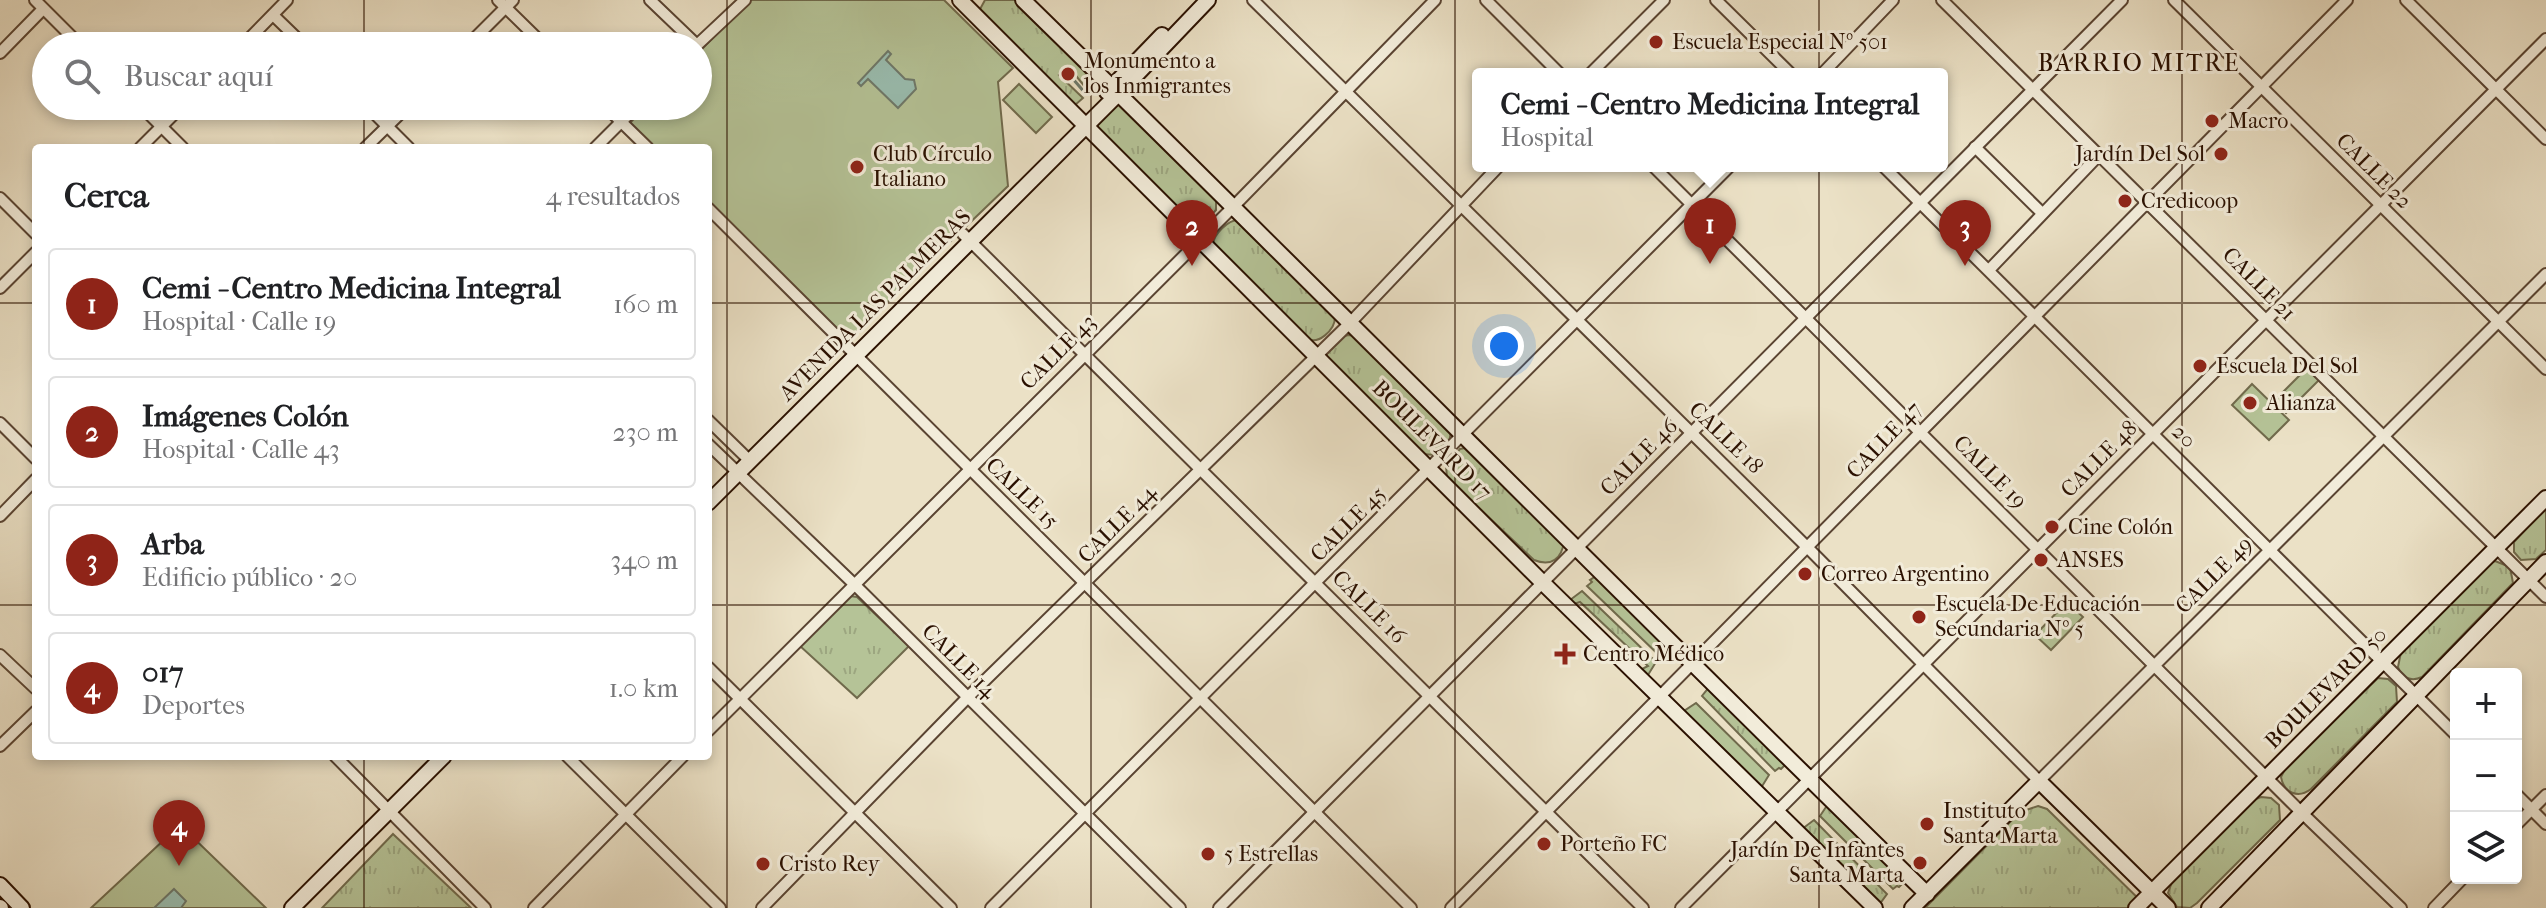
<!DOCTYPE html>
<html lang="es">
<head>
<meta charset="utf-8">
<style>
	body { margin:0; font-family:"IM FELL French Canon",serif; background:#f6f6f6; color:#202124 }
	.controls { position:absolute; right:24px; bottom:24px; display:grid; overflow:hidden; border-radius:8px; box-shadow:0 4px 12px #0003 }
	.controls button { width:72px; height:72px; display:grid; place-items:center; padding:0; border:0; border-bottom:2px solid #e0e0e0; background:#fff; color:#202124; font:40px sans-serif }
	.you { position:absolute; left:1504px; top:346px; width:28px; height:28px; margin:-20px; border:6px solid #fff; border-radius:50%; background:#1a73e8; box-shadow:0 0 0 12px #1a73e833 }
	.badge { display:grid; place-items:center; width:52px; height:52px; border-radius:50%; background:#8f2418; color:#fff; font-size:26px; font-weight:700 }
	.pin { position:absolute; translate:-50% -66px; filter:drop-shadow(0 2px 4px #0008) }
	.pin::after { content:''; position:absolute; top:42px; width:28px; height:24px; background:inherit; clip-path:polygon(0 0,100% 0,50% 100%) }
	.popup { position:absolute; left:1472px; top:68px; width:476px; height:104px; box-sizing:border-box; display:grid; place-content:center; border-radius:8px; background:#fff; filter:drop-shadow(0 2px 6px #0005); font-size:26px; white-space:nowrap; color:#757577 }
	.popup b { font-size:30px; color:#202124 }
	.popup::after { content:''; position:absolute; left:50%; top:100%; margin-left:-16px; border:16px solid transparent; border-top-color:#fff }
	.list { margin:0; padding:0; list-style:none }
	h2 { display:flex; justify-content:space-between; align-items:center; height:104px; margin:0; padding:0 32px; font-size:34px }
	h2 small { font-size:26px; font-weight:400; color:#757577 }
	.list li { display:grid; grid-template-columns:52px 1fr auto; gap:24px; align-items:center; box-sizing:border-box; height:112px; margin:0 16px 16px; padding:0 16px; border:2px solid #e0e0e0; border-radius:8px }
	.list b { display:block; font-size:30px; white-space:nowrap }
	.list p { margin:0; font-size:26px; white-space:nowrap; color:#757577 }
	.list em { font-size:26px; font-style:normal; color:#757577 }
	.icon { flex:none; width:44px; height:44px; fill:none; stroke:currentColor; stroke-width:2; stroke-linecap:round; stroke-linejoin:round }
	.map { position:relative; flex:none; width:2546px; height:908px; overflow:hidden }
	.search { position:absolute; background:#fff; box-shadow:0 4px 12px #0003; left:32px; top:32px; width:680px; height:88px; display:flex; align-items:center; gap:20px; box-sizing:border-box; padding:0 28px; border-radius:44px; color:#757577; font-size:30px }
	.panel { position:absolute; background:#fff; box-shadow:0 4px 12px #0003; left:32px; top:144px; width:680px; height:616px; border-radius:8px }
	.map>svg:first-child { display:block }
</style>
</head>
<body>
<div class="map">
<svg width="2546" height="908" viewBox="0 0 2546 908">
	<defs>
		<pattern id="grass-tufts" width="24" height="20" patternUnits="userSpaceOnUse" patternTransform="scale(2)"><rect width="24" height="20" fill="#b5c397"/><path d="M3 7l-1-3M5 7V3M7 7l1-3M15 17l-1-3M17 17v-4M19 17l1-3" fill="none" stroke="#9ca680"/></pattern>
	</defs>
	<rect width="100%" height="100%" fill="#ebe1c6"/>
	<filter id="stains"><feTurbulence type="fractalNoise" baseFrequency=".0025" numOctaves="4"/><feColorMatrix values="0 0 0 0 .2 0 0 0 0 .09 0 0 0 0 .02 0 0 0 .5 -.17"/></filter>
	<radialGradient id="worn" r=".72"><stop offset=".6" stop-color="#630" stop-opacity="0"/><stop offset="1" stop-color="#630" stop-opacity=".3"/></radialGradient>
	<g fill="url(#grass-tufts)" stroke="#706a4c" stroke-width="2">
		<path d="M985,0H1018L1101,83L1090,93L1068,66L1059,75L1083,98L1074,106L979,11Z"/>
		<path d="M1116,103L1123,106L1216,199V210L1202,225H1193L1099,133L1095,125Z"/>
		<path d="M1238,220L1335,317C1335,330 1318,346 1306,338L1213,244C1214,234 1228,220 1238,220Z"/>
		<path d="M1349,335L1355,336L1451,431L1449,443L1435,455L1422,454L1326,358C1327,347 1339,336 1349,335Z"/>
		<path d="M1465,448L1471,450L1564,541C1562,559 1551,567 1534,560L1447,478L1446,465L1460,449Z"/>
		<path d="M2546,507V550L2536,559L2521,560L2514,552V542Z"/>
		<path d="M2495,561L2510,567L2513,583L2422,677C2411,682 2402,678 2398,667L2401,652L2490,563Z"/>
		<path d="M1596,576L1672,651L1668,656L1666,654L1662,658L1587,586L1592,582L1590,580Z"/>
		<path d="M1582,591L1656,662L1648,675L1642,669L1648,666L1580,602L1574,604L1570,600Z"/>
		<path d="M850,596L857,597L909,646L857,698L800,646Z"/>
		<path d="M2378,678L2388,679L2396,686L2397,702L2311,789C2298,799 2284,793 2281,777L2286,767Z"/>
		<path d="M1710,686L1787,763L1781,769L1779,768L1775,771L1702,696Z"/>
		<path d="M1696,703L1769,775L1761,788L1684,711Z"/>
		<path d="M2261,797L2271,798L2279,805L2280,820L2197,903L2190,908L2177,907L2168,893L2172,882L2256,799Z"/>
		<path d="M1828,804L1905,881L1899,887L1897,886L1893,889L1820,816Z"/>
		<path d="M2038,806L2047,809L2148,908H1925L2020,812Z"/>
		<path d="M1814,820L1887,894L1879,905L1802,829Z"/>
		<path d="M393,834L469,906L471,908H322Z"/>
	</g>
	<g fill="#b5c397" stroke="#706a4c" stroke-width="2">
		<path d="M750,0H944L1013,68L998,82L1008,186L848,340L708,202V148H653L629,124L646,106H698V53Z"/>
		<path d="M1019,84L1052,117L1036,133L1003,100Z"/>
		<path d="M2310,365L2322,377L2286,413L2274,401Z"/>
		<path d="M2252,384L2289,420L2269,440L2232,405Z"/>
		<path d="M2067,602L2083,617L2051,650L2035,635Z"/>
		<path d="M180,825L266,908H91Z"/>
	</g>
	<g fill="#99beb1" stroke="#6d786a" stroke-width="2">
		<path d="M888,51L891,54L886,60L905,79L914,80L916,89L898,108L868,79L861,86L858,83Z"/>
		<path d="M174,889L186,901L181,908H154Z"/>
	</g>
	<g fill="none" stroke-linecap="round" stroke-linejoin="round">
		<path stroke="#6d786a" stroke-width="3" d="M1073,79L1086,94"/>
		<g stroke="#5a4432" stroke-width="14">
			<g id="street">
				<path d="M35,0L81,46"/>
				<path d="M498,0L545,46"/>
				<path d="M650,0L697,45"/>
				<path d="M1253,0L1808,548L2039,781L2546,274"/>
				<path d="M1486,0L1560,74"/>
				<path d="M1716,0L1791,74"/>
				<path d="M1942,0L2546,597"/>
				<path d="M2174,0L2546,369"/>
				<path d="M2406,0L2546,139"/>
				<path d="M273,15L305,46"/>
				<path d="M242,46L287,0"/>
				<path d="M467,46L513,0"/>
				<path d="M696,46L745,0"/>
				<path d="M0,53L43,9"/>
				<path d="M1590,74L1664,0"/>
				<path d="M1822,74L1893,0"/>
				<path d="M141,106L183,148"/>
				<path d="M367,106L409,148"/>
				<path d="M605,106L648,148"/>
				<path d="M1975,147L2042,213"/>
				<path d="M140,148L182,106"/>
				<path d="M365,148L408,106"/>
				<path d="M595,148L637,106"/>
				<path d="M1653,166L2302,813L2401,908"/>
				<path d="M1883,166L2456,735"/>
				<path d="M0,198L36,234"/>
				<path d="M708,208L1411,908"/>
				<path d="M963,234L1643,908"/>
				<path d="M1989,270L2099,155"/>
				<path d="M0,288L36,252"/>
				<path d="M708,420L750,461"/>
				<path d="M0,423L36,459"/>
				<path d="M708,444L854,584L1180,908"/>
				<path d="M0,516L36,479"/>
				<path d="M0,655L36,689"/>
				<path d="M708,667L951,908"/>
				<path d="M708,731L1234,206L1435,0"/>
				<path d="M0,746L36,711"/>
				<path d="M335,756L485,908"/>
				<path d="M567,756L720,908"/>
				<path d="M2516,794L2546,824"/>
				<path d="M2516,825L2546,795"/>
				<path d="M534,908L683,756"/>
				<path d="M762,908L967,698L1350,323L1499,166"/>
				<path d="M991,908L1730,166"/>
				<path d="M1219,908L2122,0"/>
				<path d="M1451,908L2347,0"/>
				<path d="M1681,908L2546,39"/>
				<path d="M2434,908L2463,878"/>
			</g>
		</g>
		<g stroke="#2a1000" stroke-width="18">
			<g id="secondary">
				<path d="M960,0L1543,583L1875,908"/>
				<path d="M1023,0C1326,296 1623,598 1927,894"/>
				<path d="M1107,92L1162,35"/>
				<path d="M708,503L1119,93L1208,0"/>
				<path d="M0,885L22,908"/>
				<path d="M0,907L1,908"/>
				<path d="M292,908L444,756"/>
				<path d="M1912,908L2039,781L2168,908"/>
				<path d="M2136,908L2546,498"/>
				<path d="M2209,908L2546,562"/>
			</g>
		</g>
		<use href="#street" stroke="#f2ecda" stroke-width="10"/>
		<use href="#secondary" stroke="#f2ecda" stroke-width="14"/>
	</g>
	<path fill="none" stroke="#2a1000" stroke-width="2" stroke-opacity="0.55" d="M364,0V46M727,0V908M1091,0V908M1455,0V908M1819,0V908M2182,0V908M364,106V148M0,303H36M708,303H2546M0,605H36M708,605H2546M364,756V908"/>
	<g fill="#8f2418" stroke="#f2ecda" stroke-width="3">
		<circle cx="1656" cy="42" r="8"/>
		<circle cx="1068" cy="74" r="8"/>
		<circle cx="2212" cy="121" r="8"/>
		<circle cx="2221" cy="154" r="8"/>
		<circle cx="857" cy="167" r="8"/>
		<circle cx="2125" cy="201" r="8"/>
		<circle cx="2200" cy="366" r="8"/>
		<circle cx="2250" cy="403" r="8"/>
		<circle cx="2052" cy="527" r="8"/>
		<circle cx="2041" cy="560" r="8"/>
		<circle cx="1805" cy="574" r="8"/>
		<circle cx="1919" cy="617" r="8"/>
		<path d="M1561 642h8v8h8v8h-8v8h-8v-8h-8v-8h8z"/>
		<circle cx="1927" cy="824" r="8"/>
		<circle cx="1544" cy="844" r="8"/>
		<circle cx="1208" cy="854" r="8"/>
		<circle cx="1920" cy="863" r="8"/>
		<circle cx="763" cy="864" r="8"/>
	</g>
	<g text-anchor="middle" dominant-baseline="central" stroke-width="6" stroke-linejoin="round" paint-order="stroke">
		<g font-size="22" fill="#2a1000" stroke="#f2ecda" text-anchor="start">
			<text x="1672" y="42">Escuela Especial Nº 501</text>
			<text x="1084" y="61">Monumento a<tspan x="1084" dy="25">los Inmigrantes</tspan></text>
			<text x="2228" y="121">Macro</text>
			<text x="873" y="154">Club Círculo<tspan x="873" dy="25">Italiano</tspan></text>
			<text x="2205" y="154" text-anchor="end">Jardín Del Sol</text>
			<text x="2141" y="201">Credicoop</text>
			<text x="2216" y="366">Escuela Del Sol</text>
			<text x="2266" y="403">Alianza</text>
			<text x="2068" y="527">Cine Colón</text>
			<text x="2057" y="560">ANSES</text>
			<text x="1821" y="574">Correo Argentino</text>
			<text x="1935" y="604">Escuela De Educación<tspan x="1935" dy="25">Secundaria Nº 5</tspan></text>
			<text x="1583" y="654">Centro Médico</text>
			<text x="1943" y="811">Instituto<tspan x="1943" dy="25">Santa Marta</tspan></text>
			<text x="1560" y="844">Porteño FC</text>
			<text x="1904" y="850" text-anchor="end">Jardín De Infantes<tspan x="1904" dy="25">Santa Marta</tspan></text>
			<text x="1224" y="854">5 Estrellas</text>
			<text x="779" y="864">Cristo Rey</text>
		</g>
		<g font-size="22" fill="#2a1000" stroke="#f2ecda">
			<text transform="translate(2374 171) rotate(45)">CALLE 22</text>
			<text transform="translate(2259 284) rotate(45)">CALLE 21</text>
			<text transform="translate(875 305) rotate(-45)">AVENIDA LAS PALMERAS</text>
			<text transform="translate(1058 352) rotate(-45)">CALLE 43</text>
			<text transform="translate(2184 436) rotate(45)">20</text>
			<text transform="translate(1726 438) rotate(44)">CALLE 18</text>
			<text transform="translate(1432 440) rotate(45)">BOULEVARD 17</text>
			<text transform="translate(1884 440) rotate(-46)">CALLE 47</text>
			<text transform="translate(1639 457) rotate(-45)">CALLE 46</text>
			<text transform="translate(2099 459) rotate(-45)">CALLE 48</text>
			<text transform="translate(1990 472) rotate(45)">CALLE 19</text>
			<text transform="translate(1022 493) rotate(44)">CALLE 15</text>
			<text transform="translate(1117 524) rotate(-45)">CALLE 44</text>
			<text transform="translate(1348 524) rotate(-45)">CALLE 45</text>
			<text transform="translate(2214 575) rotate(-45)">CALLE 49</text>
			<text transform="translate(1369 607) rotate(45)">CALLE 16</text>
			<text transform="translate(959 661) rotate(45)">CALLE 14</text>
			<text transform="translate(2326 688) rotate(-45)">BOULEVARD 50</text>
		</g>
		<g font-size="24" letter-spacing="2" fill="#2a1000" stroke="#f2ecda">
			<text x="2139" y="63">BARRIO MITRE</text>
		</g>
	</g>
	<rect width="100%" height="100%" filter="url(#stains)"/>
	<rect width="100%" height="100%" fill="url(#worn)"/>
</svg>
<div class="controls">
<button>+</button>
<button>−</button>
<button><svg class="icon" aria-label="layers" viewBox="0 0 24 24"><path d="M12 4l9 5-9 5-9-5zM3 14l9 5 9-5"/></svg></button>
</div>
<div class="you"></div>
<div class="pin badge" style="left:1710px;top:264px">1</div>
<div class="popup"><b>Cemi - Centro Medicina Integral</b>Hospital</div>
<div class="pin badge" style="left:1192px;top:266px">2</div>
<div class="pin badge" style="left:1965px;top:266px">3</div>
<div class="pin badge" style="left:179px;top:866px">4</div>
<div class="search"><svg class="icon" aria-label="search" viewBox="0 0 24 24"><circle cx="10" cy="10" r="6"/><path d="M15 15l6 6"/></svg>Buscar aquí</div>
<section class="panel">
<h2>Cerca<small>4 resultados</small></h2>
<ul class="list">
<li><span class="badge">1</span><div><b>Cemi - Centro Medicina Integral</b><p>Hospital · Calle 19</p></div><em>160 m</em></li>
<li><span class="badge">2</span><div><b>Imágenes Colón</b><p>Hospital · Calle 43</p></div><em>230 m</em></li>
<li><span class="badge">3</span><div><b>Arba</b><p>Edificio público · 20</p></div><em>340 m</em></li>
<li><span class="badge">4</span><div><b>017</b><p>Deportes</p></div><em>1.0 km</em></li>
</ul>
</section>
</div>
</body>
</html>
